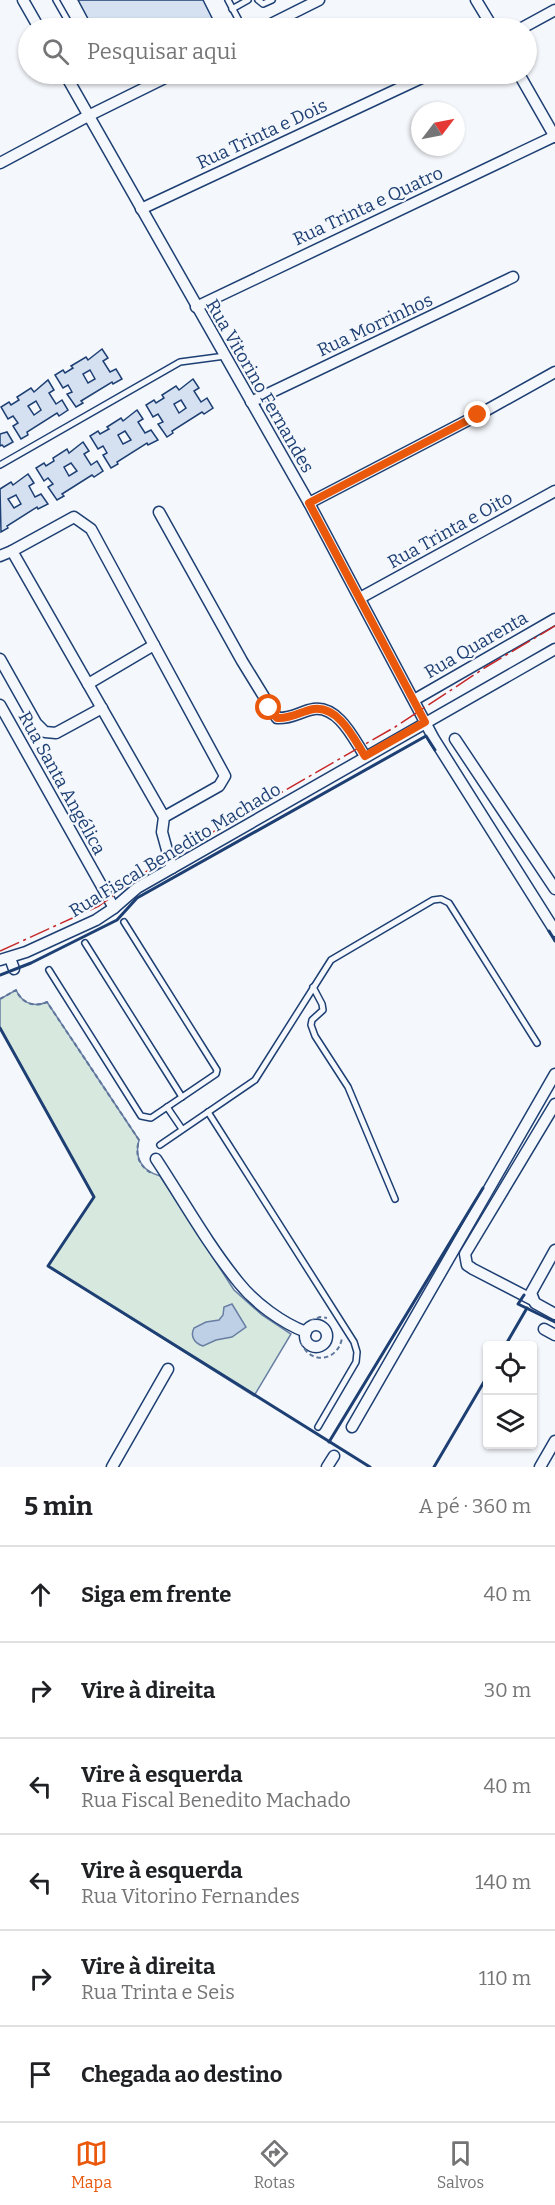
<!DOCTYPE html>
<html lang="pt">
<head>
<meta charset="utf-8">
<style>
	body { margin:0; font-family:Bitter,serif; background:#f2f2f2; color:#202124 }
	.controls { position:absolute; right:18px; bottom:18px; display:grid; overflow:hidden; border-radius:6px; box-shadow:0 2px 4px #0004 }
	.controls button { width:54px; height:54px; display:grid; place-items:center; padding:0; border:0; border-bottom:2px solid #e0e0e0; background:#fff; color:#202124; font:30px sans-serif }
	.compass { position:absolute; left:411px; top:102px; width:54px; height:54px; border-radius:50%; background:#fff; box-shadow:0 2px 4px #0004; rotate:58deg }
	.stop { position:absolute; width:18px; height:18px; margin:-14px; border:4px solid #ea580c; border-radius:50%; background:#fff }
	.stop.end { background:#ea580c; border-color:#fff; box-shadow:0 2px 6px #0008 }
	.list { margin:0; padding:0; list-style:none }
	h2 { display:flex; justify-content:space-between; align-items:center; height:78px; margin:0; padding:0 24px; font-size:26px }
	h2 small { font-size:20px; font-weight:400; color:#757577 }
	.list li { display:grid; grid-template-columns:39px 1fr auto; gap:18px; align-items:center; box-sizing:border-box; height:96px; padding:0 24px; border-top:2px solid #e0e0e0 }
	.list b { display:block; font-size:22px; white-space:nowrap }
	.list p { margin:0; font-size:20px; white-space:nowrap; color:#757577 }
	.list em { font-size:20px; font-style:normal; color:#757577 }
	.icon { flex:none; width:33px; height:33px; fill:none; stroke:currentColor; stroke-width:2; stroke-linecap:round; stroke-linejoin:round }
	.map { position:relative; flex:none; width:555px; height:1467px; overflow:hidden }
	.search { position:absolute; background:#fff; box-shadow:0 2px 4px #0004; left:18px; right:18px; top:18px; height:66px; display:flex; align-items:center; gap:15px; box-sizing:border-box; padding:0 21px; border-radius:33px; color:#757577; font-size:22px }
	.sheet { height:654px; background:#fff }
	nav { display:flex; justify-content:space-around; align-items:center; box-sizing:border-box; height:84px; border-top:2px solid #e0e0e0; background:#fff; font-size:16px; color:#757577 }
	nav a { display:grid; justify-items:center; gap:3px }
	nav .on { color:#ea580c }
	.map>svg:first-child { display:block }
</style>
</head>
<body>
<div class="map">
<svg width="555" height="1467" viewBox="0 0 555 1467">
	<rect width="100%" height="100%" fill="#f4f7fb"/>
	<path fill="#d7e8df" stroke="#687fa3" stroke-width="1.5" d="M16,990C22,1003 34,1008 47,1002L139,1140C134,1158 142,1171 160,1176L234,1290L262,1315L291,1334L254,1396L48,1266L94,1197L0,1028V999Z"/>
	<path fill="#bed0e5" stroke="#687fa3" stroke-width="1.5" d="M232,1304L246,1327L232,1337L216,1340L203,1346C194,1343 190,1336 194,1328L206,1322L219,1320L223,1315L224,1307Z"/>
	<g fill="#d5e0f0" stroke="#1d3f73" stroke-width="1.5" fill-rule="evenodd">
		<path d="M78,0H203L213,20L196,28H93Z"/>
		<path d="M102,349L108,358L103,361L110,372L116,369L122,379L113,384L112,382L81,401L83,403L76,407L67,394L72,392L68,385L63,388L55,375L63,370L65,373L73,368L71,366L86,357L88,360ZM90,370L95,379L88,383L83,374Z"/>
		<path d="M193,379L199,388L194,391L201,402L207,398L213,408L204,414L202,412L172,431L173,433L167,437L158,424L163,422L158,414L153,417L146,405L154,400L156,403L164,398L162,395L176,386L179,390ZM181,400L186,408L179,413L174,404Z"/>
		<path d="M48,380L54,390L49,393L56,404L62,400L68,410L59,416L57,413L27,432L28,435L21,439L13,426L18,423L13,416L8,419L1,407L9,402L11,405L19,400L17,397L31,388L34,392ZM36,401L41,410L34,415L28,406Z"/>
		<path d="M137,410L143,419L138,422L145,433L151,430L158,440L148,445L147,443L117,462L118,464L111,468L103,455L107,453L103,446L98,449L90,436L98,431L100,434L109,429L107,427L121,418L123,421ZM125,431L131,440L123,444L118,435Z"/>
		<path d="M7,432L13,442L4,447L2,445L0,446V434Z"/>
		<path d="M83,442L89,451L84,454L91,465L97,461L103,471L94,477L92,475L62,494L64,496L57,500L48,487L53,484L48,478L44,481L36,468L44,463L46,466L54,461L53,458L67,449L69,453ZM71,463L77,471L69,476L64,467Z"/>
		<path d="M28,474L34,483L29,486L35,497L41,494L48,504L38,509L37,507L7,526L8,528L1,532L0,489L11,482L13,485ZM16,495L21,504L14,508L8,499Z"/>
	</g>
	<g fill="none" stroke-linecap="round" stroke-linejoin="round">
		<g stroke="#1d3f73" stroke-width="8">
			<g id="service">
				<path d="M56,0L72,28"/>
				<path d="M228,0L243,28"/>
				<path d="M258,0L263,4L272,0"/>
				<path d="M232,9L248,0"/>
				<path d="M0,465L180,362L225,356"/>
				<path d="M85,943L182,1097"/>
				<path d="M49,970L141,1116L151,1118L216,1074L217,1070L124,922"/>
				<path d="M313,987L322,1004L323,1010L312,1020L311,1025L315,1036L348,1087L395,1199"/>
				<path d="M167,1107L182,1129"/>
				<path d="M208,1112L354,1342L357,1352L356,1362L318,1427"/>
				<path d="M160,1145L255,1080L331,960L433,900L441,899L449,903L537,1043"/>
			</g>
		</g>
		<g stroke="#1d3f73" stroke-width="13">
			<g id="minor">
				<path d="M23,0L39,28"/>
				<path d="M476,0L493,28"/>
				<path d="M263,28L319,0"/>
				<path d="M522,28L555,10"/>
				<path d="M65,74L309,503L434,739L555,931"/>
				<path d="M519,74L555,137"/>
				<path d="M0,163L88,116L173,74"/>
				<path d="M141,209L430,74"/>
				<path d="M196,307L555,136"/>
				<path d="M251,402L513,277"/>
				<path d="M309,503L478,415L555,372"/>
				<path d="M159,512L242,661L277,718C292,719 301,711 314,709C339,706 354,740 365,756"/>
				<path d="M0,556L12,551"/>
				<path d="M360,598L555,491"/>
				<path d="M0,659L36,723L45,732L56,733L102,708"/>
				<path d="M88,684L154,645"/>
				<path d="M414,700L555,619"/>
				<path d="M0,705L114,908"/>
				<path d="M455,739L555,889"/>
				<path d="M164,817L219,786L225,776L91,529L74,517L12,551L164,817L162,832L172,868"/>
				<path d="M10,958L14,969"/>
				<path d="M0,960L26,952L96,920L114,908L137,888L555,649"/>
				<path d="M156,1159C183,1200 208,1245 239,1283C255,1303 282,1323 306,1332"/>
				<path d="M555,1250L531,1293L535,1303L555,1314"/>
				<path d="M533,1300L473,1269L467,1265L465,1254L555,1104"/>
				<circle cx="316" cy="1336" r="11"/>
				<path d="M544,1329L555,1335"/>
				<path d="M352,1427L555,1074"/>
				<path d="M112,1467L168,1369"/>
				<path d="M327,1467L334,1456"/>
				<path d="M540,1467L555,1441"/>
			</g>
		</g>
		<g stroke="#5e769c" stroke-width="2" stroke-dasharray="4.5 3" stroke-linecap="butt">
			<path d="M0,999L16,990C22,1003 34,1008 47,1002L139,1140C135,1154 138,1165 151,1173"/>
			<path d="M310,1321L320,1317L327,1318"/>
			<path d="M301,1342C309,1365 338,1362 342,1338"/>
		</g>
		<use href="#service" stroke="#f4f7fb" stroke-width="5"/>
		<use href="#minor" stroke="#f4f7fb" stroke-width="10"/>
		<g stroke="#1d3f73" stroke-width="3">
			<path d="M549,931L555,941"/>
			<path d="M0,975L31,963L117,920L137,898L426,736L435,750"/>
			<path d="M0,1028L94,1197L48,1266L370,1467"/>
			<path d="M524,1295L518,1304L555,1322"/>
			<path d="M505,1346L527,1308"/>
			<path d="M329,1442L483,1188"/>
			<path d="M434,1467L488,1375"/>
		</g>
		<path stroke="#c62828" stroke-width="1.5" stroke-dasharray="21 4.5 3 4.5" stroke-linecap="butt" d="M0,951L99,906L154,866L395,727L486,667L555,626"/>
	</g>
	<g fill="none" stroke-linecap="round" stroke-linejoin="round">
		<path stroke="#ea580c" stroke-width="8" d="M269,708L277,718C292,719 301,711 314,709C339,706 354,739 365,756L425,722L309,503L478,415"/>
	</g>
	<g text-anchor="middle" dominant-baseline="central" stroke-width="4.5" stroke-linejoin="round" paint-order="stroke">
		<g font-size="18" fill="#1d3f73" stroke="#f4f7fb">
			<text transform="translate(262 134) rotate(-25)">Rua Trinta e Dois</text>
			<text transform="translate(368 206) rotate(-25)">Rua Trinta e Quatro</text>
			<text transform="translate(375 325) rotate(-25)">Rua Morrinhos</text>
			<text transform="translate(260 386) rotate(60)">Rua Vitorino Fernandes</text>
			<text transform="translate(450 530) rotate(-29)">Rua Trinta e Oito</text>
			<text transform="translate(476 645) rotate(-30)">Rua Quarenta</text>
			<text transform="translate(62 783) rotate(61)">Rua Santa Angélica</text>
			<text transform="translate(175 850) rotate(-31)">Rua Fiscal Benedito Machado</text>
		</g>
	</g>
</svg>
<div class="controls">
<button><svg class="icon" aria-label="locate" viewBox="0 0 24 24"><circle cx="12" cy="12" r="6"/><path d="M12 2v4M12 18v4M2 12h4M18 12h4"/></svg></button>
<button><svg class="icon" aria-label="layers" viewBox="0 0 24 24"><path d="M12 4l9 5-9 5-9-5zM3 14l9 5 9-5"/></svg></button>
</div>
<svg class="compass" viewBox="-18 -18 36 36"><path d="M0-13l5 13h-10z" fill="#e53935"/><path d="M0 13l5-13h-10z" fill="#757577"/></svg>
<div class="stop" style="left:269px;top:708px"></div>
<div class="stop end" style="left:478px;top:415px"></div>
<div class="search"><svg class="icon" aria-label="search" viewBox="0 0 24 24"><circle cx="10" cy="10" r="6"/><path d="M15 15l6 6"/></svg>Pesquisar aqui</div>
</div>
<section class="sheet">
<h2>5 min<small>A pé · 360 m</small></h2>
<ul class="list">
<li><svg class="icon" aria-label="ahead" viewBox="0 0 24 24"><path d="M12 20V5M6 11l6-6 6 6"/></svg><div><b>Siga em frente</b></div><em>40 m</em></li>
<li><svg class="icon" aria-label="right" viewBox="0 0 24 24"><path d="M7 20v-9h11M14 6l5 5-5 5"/></svg><div><b>Vire à direita</b></div><em>30 m</em></li>
<li><svg class="icon" aria-label="left" viewBox="0 0 24 24"><path d="M17 20v-9H6M10 6l-5 5 5 5"/></svg><div><b>Vire à esquerda</b><p>Rua Fiscal Benedito Machado</p></div><em>40 m</em></li>
<li><svg class="icon" aria-label="left" viewBox="0 0 24 24"><path d="M17 20v-9H6M10 6l-5 5 5 5"/></svg><div><b>Vire à esquerda</b><p>Rua Vitorino Fernandes</p></div><em>140 m</em></li>
<li><svg class="icon" aria-label="right" viewBox="0 0 24 24"><path d="M7 20v-9h11M14 6l5 5-5 5"/></svg><div><b>Vire à direita</b><p>Rua Trinta e Seis</p></div><em>110 m</em></li>
<li><svg class="icon" aria-label="arrive" viewBox="0 0 24 24"><path d="M6 21V4h12l-3 4 3 4H6"/></svg><div><b>Chegada ao destino</b></div></li>
</ul>
</section>
<nav>
<a class="on"><svg class="icon" aria-label="map" viewBox="0 0 24 24"><path d="M3 6l6-2 6 2 6-2v14l-6 2-6-2-6 2zM9 4v14M15 6v14"/></svg>Mapa</a>
<a><svg class="icon" aria-label="directions" viewBox="0 0 24 24"><path d="M12 3l9 9-9 9-9-9zM9 14v-3h6M13 9l2 2-2 2"/></svg>Rotas</a>
<a><svg class="icon" aria-label="saved" viewBox="0 0 24 24"><path d="M7 4h10v16l-5-4-5 4z"/></svg>Salvos</a>
</nav>
</body>
</html>
